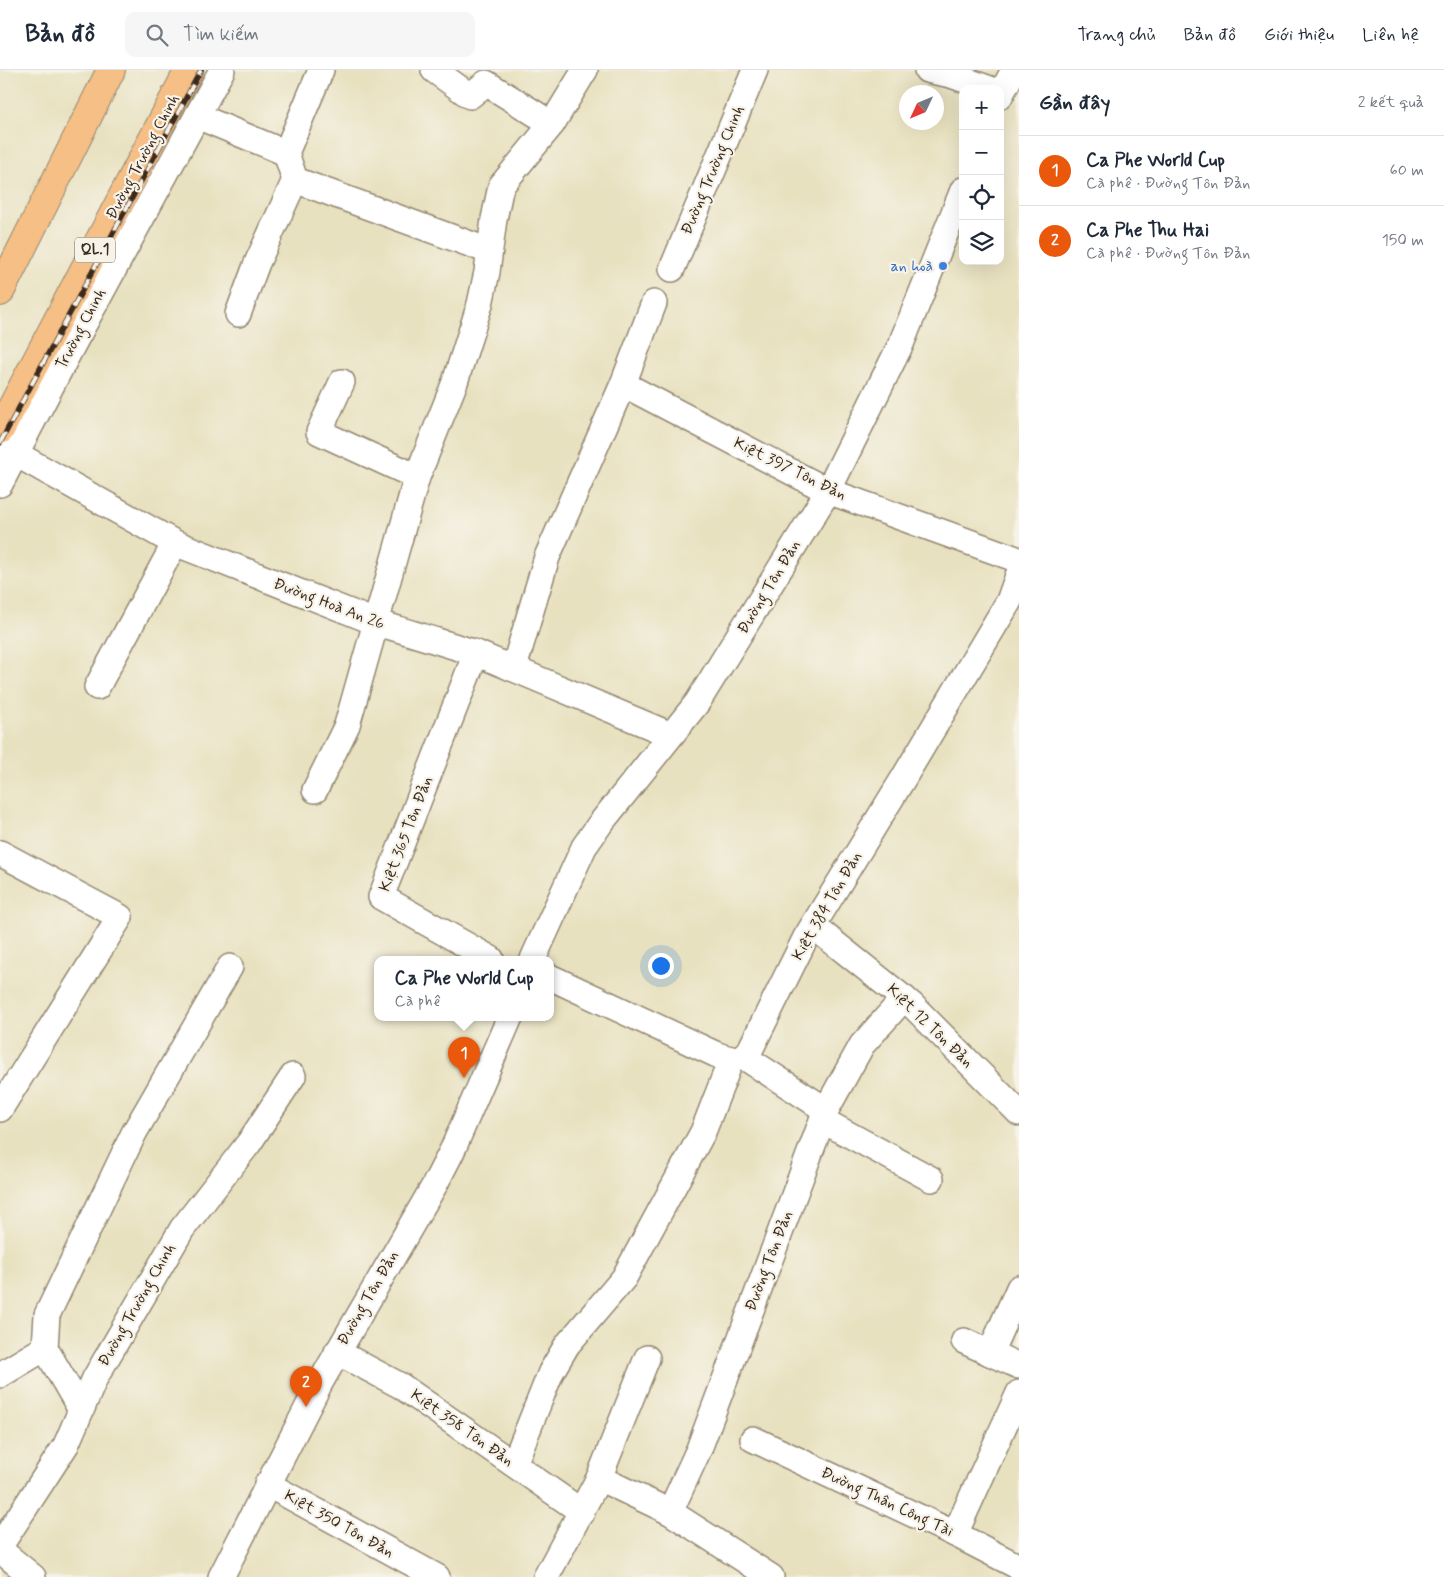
<!DOCTYPE html>
<html lang="vi">
<head>
<meta charset="utf-8">
<style>
	body { margin:0; font-family:Mynerve,sans-serif; background:#f6f6f7; color:#1f2937 }
	.controls { position:absolute; right:15px; top:15px; display:grid; overflow:hidden; border-radius:10px; box-shadow:0 5px 20px #0002 }
	.controls button { width:45px; height:45px; display:grid; place-items:center; padding:0; border:0; border-bottom:1px solid #e0e1e3; background:#fff; color:#1f2937; font:25px sans-serif }
	.compass { position:absolute; left:899px; top:15px; width:45px; height:45px; border-radius:50%; background:#fff; box-shadow:0 5px 20px #0002; rotate:226deg }
	.you { position:absolute; left:660px; top:895px; width:18px; height:18px; margin:-12px; border:4px solid #fff; border-radius:50%; background:#1a73e8; box-shadow:0 0 0 8px #1a73e833 }
	.badge { display:grid; place-items:center; width:32px; height:32px; border-radius:50%; background:#ea580c; color:#fff; font-size:16px; font-weight:700 }
	.pin { position:absolute; translate:-50% -41px; filter:drop-shadow(0 1px 2px #0008) }
	.pin::after { content:''; position:absolute; top:26px; width:18px; height:15px; background:inherit; clip-path:polygon(0 0,100% 0,50% 100%) }
	.popup { position:absolute; left:374px; top:886px; width:180px; height:65px; box-sizing:border-box; display:grid; place-content:center; border-radius:10px; background:#fff; filter:drop-shadow(0 1px 4px #0005); font-size:16px; white-space:nowrap; color:#747a83 }
	.popup b { font-size:19px; color:#1f2937 }
	.popup::after { content:''; position:absolute; left:50%; top:100%; margin-left:-10px; border:10px solid transparent; border-top-color:#fff }
	.list { margin:0; padding:0; list-style:none }
	h2 { display:flex; justify-content:space-between; align-items:center; height:65px; margin:0; padding:0 20px; font-size:21px }
	h2 small { font-size:16px; font-weight:400; color:#747a83 }
	.list li { display:grid; grid-template-columns:32px 1fr auto; gap:15px; align-items:center; box-sizing:border-box; height:70px; padding:0 20px; border-top:1px solid #e0e1e3 }
	.list b { display:block; font-size:19px; white-space:nowrap }
	.list p { margin:0; font-size:16px; white-space:nowrap; color:#747a83 }
	.list em { font-size:16px; font-style:normal; color:#747a83 }
	.icon { flex:none; width:28px; height:28px; fill:none; stroke:currentColor; stroke-width:2; stroke-linecap:round; stroke-linejoin:round }
	.map { position:relative; flex:none; width:1019px; height:1507px; overflow:hidden }
	header { display:flex; align-items:center; gap:30px; box-sizing:border-box; height:70px; padding:0 25px; background:#fff; border-bottom:1px solid #e0e1e3 }
	header strong { font-size:24px }
	nav { display:flex; gap:28px; margin-inline-start:auto; font-size:18px }
	.search { width:350px; height:45px; background:#f6f6f7; display:flex; align-items:center; gap:12px; box-sizing:border-box; padding:0 18px; border-radius:10px; color:#747a83; font-size:19px }
	main { display:flex }
	aside { flex:1; background:#fff }
	.map>svg:first-child { display:block }
</style>
</head>
<body>
<header>
<strong>Bản đồ</strong>
<div class="search"><svg class="icon" aria-label="search" viewBox="0 0 24 24"><circle cx="10" cy="10" r="6"/><path d="M15 15l6 6"/></svg>Tìm kiếm</div>
<nav><a>Trang chủ</a><a>Bản đồ</a><a>Giới thiệu</a><a>Liên hệ</a></nav>
</header>
<main>
<div class="map">
<svg width="1019" height="1507" viewBox="0 0 1019 1507">
	<rect width="100%" height="100%" fill="#f7f3e8"/>
	<filter id="ink" filterUnits="userSpaceOnUse"><feTurbulence type="fractalNoise" baseFrequency=".02" numOctaves="2"/><feDisplacementMap in="SourceGraphic" scale="10" xChannelSelector="R" yChannelSelector="G"/><feConvolveMatrix kernelMatrix="1 2 1 2 8 2 1 2 1" color-interpolation-filters="sRGB"/></filter>
	<filter id="wash" filterUnits="userSpaceOnUse"><feTurbulence type="fractalNoise" baseFrequency=".0096" numOctaves="4" result="noise"/><feDisplacementMap in="SourceGraphic" scale="20" xChannelSelector="R" yChannelSelector="G"/><feGaussianBlur stdDeviation="1.12" result="paint"/><feColorMatrix in="noise" values="0 0 0 0 0 0 0 0 0 0 0 0 0 0 0 0 0 1.4 0 .05"/><feComposite in="paint" operator="in"/></filter>
	<g filter="url(#wash)">
		<rect width="100%" height="100%" fill="#e8e1c0"/>
	</g>
	<g filter="url(#ink)">
		<g fill="none" stroke-linecap="round" stroke-linejoin="round">
			<g stroke="#92866f" stroke-width="28">
				<g id="minor">
					<path d="M434,0L470,26L486,13L552,54"/>
					<path d="M927,0L951,5L990,19"/>
					<path d="M1000,26L1014,0"/>
					<path d="M197,46L286,83L295,110L489,181"/>
					<path d="M286,83L321,0"/>
					<path d="M672,199L755,0"/>
					<path d="M238,244L257,193L295,110"/>
					<path d="M342,312L319,362L417,407"/>
					<path d="M623,314L828,421L1019,490"/>
					<path d="M0,375L175,473L375,552L476,583L671,665"/>
					<path d="M0,414L70,280L222,0"/>
					<path d="M476,583L381,827L491,889"/>
					<path d="M514,598L547,487L623,314L654,233"/>
					<path d="M97,617L175,473"/>
					<path d="M315,720L347,655L417,407L455,312L480,234L487,202L494,149L501,116L552,54L585,0"/>
					<path d="M0,783L120,847L0,1039"/>
					<path d="M813,856L912,935L1019,1043"/>
					<path d="M533,889L584,777L600,754L697,633L828,421L901,274L963,120"/>
					<path d="M550,907L715,984C731,990 739,993 751,978L806,867L903,709L1009,531L1019,503"/>
					<path d="M744,987L826,1040"/>
					<path d="M822,1050L931,1109"/>
					<path d="M1019,1218L990,1283L1019,1296"/>
					<path d="M964,1271L990,1283"/>
					<path d="M337,1282L401,1316L582,1442"/>
					<path d="M0,1305L45,1278"/>
					<path d="M81,1340L45,1278L47,1245L134,1063L230,897"/>
					<path d="M753,1369L955,1464L1019,1497"/>
					<path d="M514,1394L551,1302L567,1275L624,1208L703,1062L731,990"/>
					<path d="M599,1408L670,1442L771,1507"/>
					<path d="M267,1414L437,1507"/>
					<path d="M670,1442L699,1379L826,1040L862,975L904,928"/>
					<path d="M955,1464L1019,1323"/>
					<path d="M0,1476L66,1375L95,1308L182,1159L249,1073L293,1006"/>
					<path d="M0,1480L33,1507"/>
					<path d="M221,1507L320,1313L434,1116L452,1081L510,947"/>
					<path d="M546,1507L599,1408L647,1288"/>
				</g>
			</g>
			<g stroke="#92866f" stroke-width="30">
				<g id="highway">
					<path d="M0,222L111,0"/>
					<path d="M0,360L189,0"/>
				</g>
			</g>
			<use href="#minor" stroke="#fff" stroke-width="25"/>
			<use href="#highway" stroke="#f5bf86" stroke-width="28"/>
			<g stroke="#3b2a1e" stroke-width="5.5">
				<path id="rail" d="M0,373L201,0"/>
			</g>
			<use href="#rail" stroke="#f7f3e8" stroke-width="4" stroke-dasharray="11" stroke-linecap="butt"/>
		</g>
	</g>
	<circle fill="#3f7fe0" stroke="#f7f3e8" stroke-width="2" cx="943" cy="196" r="5"/>
	<g text-anchor="middle" dominant-baseline="central" stroke-width="4.5" stroke-linejoin="round" paint-order="stroke">
		<rect fill="#f7f3e8" stroke="#73665b" stroke-width="1" x="75" y="167.5" width="40" height="25" rx="4"/>
		<g font-size="15" font-weight="bold" fill="#3b2a1e">
			<text x="95" y="180">QL.1</text>
		</g>
		<g font-size="16" fill="#3b2a1e" stroke="#f7f3e8">
			<text transform="translate(143 87) rotate(-62)">Đường Trường Chinh</text>
			<text transform="translate(713 100) rotate(-67)">Đường Trường Chinh</text>
			<text transform="translate(81 259) rotate(-62)">Trường Chinh</text>
			<text transform="translate(790 399) rotate(26)">Kiệt 397 Tôn Đản</text>
			<text transform="translate(769 517) rotate(-59)">Đường Tôn Đản</text>
			<text transform="translate(329 534) rotate(21)">Đường Hoà An 26</text>
			<text transform="translate(406 764) rotate(-69)">Kiệt 365 Tôn Đản</text>
			<text transform="translate(827 836) rotate(-60)">Kiệt 384 Tôn Đản</text>
			<text transform="translate(930 956) rotate(44)">Kiệt 12 Tôn Đản</text>
			<text transform="translate(769 1191) rotate(-69)">Đường Tôn Đản</text>
			<text transform="translate(368 1228) rotate(-60)">Đường Tôn Đản</text>
			<text transform="translate(137 1235) rotate(-60)">Đường Trường Chinh</text>
			<text transform="translate(462 1358) rotate(35)">Kiệt 358 Tôn Đản</text>
			<text transform="translate(887 1432) rotate(25)">Đường Thân Công Tài</text>
			<text transform="translate(339 1454) rotate(29)">Kiệt 350 Tôn Đản</text>
		</g>
		<g font-size="16" fill="#366cbe" stroke="#f7f3e8" text-anchor="end">
			<text x="933" y="196">an hoà</text>
		</g>
	</g>
</svg>
<div class="controls">
<button>+</button>
<button>−</button>
<button><svg class="icon" aria-label="locate" viewBox="0 0 24 24"><circle cx="12" cy="12" r="6"/><path d="M12 2v4M12 18v4M2 12h4M18 12h4"/></svg></button>
<button><svg class="icon" aria-label="layers" viewBox="0 0 24 24"><path d="M12 4l9 5-9 5-9-5zM3 14l9 5 9-5"/></svg></button>
</div>
<svg class="compass" viewBox="-18 -18 36 36"><path d="M0-13l5 13h-10z" fill="#e53935"/><path d="M0 13l5-13h-10z" fill="#747a83"/></svg>
<div class="you"></div>
<div class="pin badge" style="left:464px;top:1008px">1</div>
<div class="popup"><b>Ca Phe World Cup</b>Cà phê</div>
<div class="pin badge" style="left:306px;top:1337px">2</div>
</div>
<aside>
<h2>Gần đây<small>2 kết quả</small></h2>
<ul class="list">
<li><span class="badge">1</span><div><b>Ca Phe World Cup</b><p>Cà phê · Đường Tôn Đản</p></div><em>60 m</em></li>
<li><span class="badge">2</span><div><b>Ca Phe Thu Hai</b><p>Cà phê · Đường Tôn Đản</p></div><em>150 m</em></li>
</ul>
</aside>
</main>
</body>
</html>
